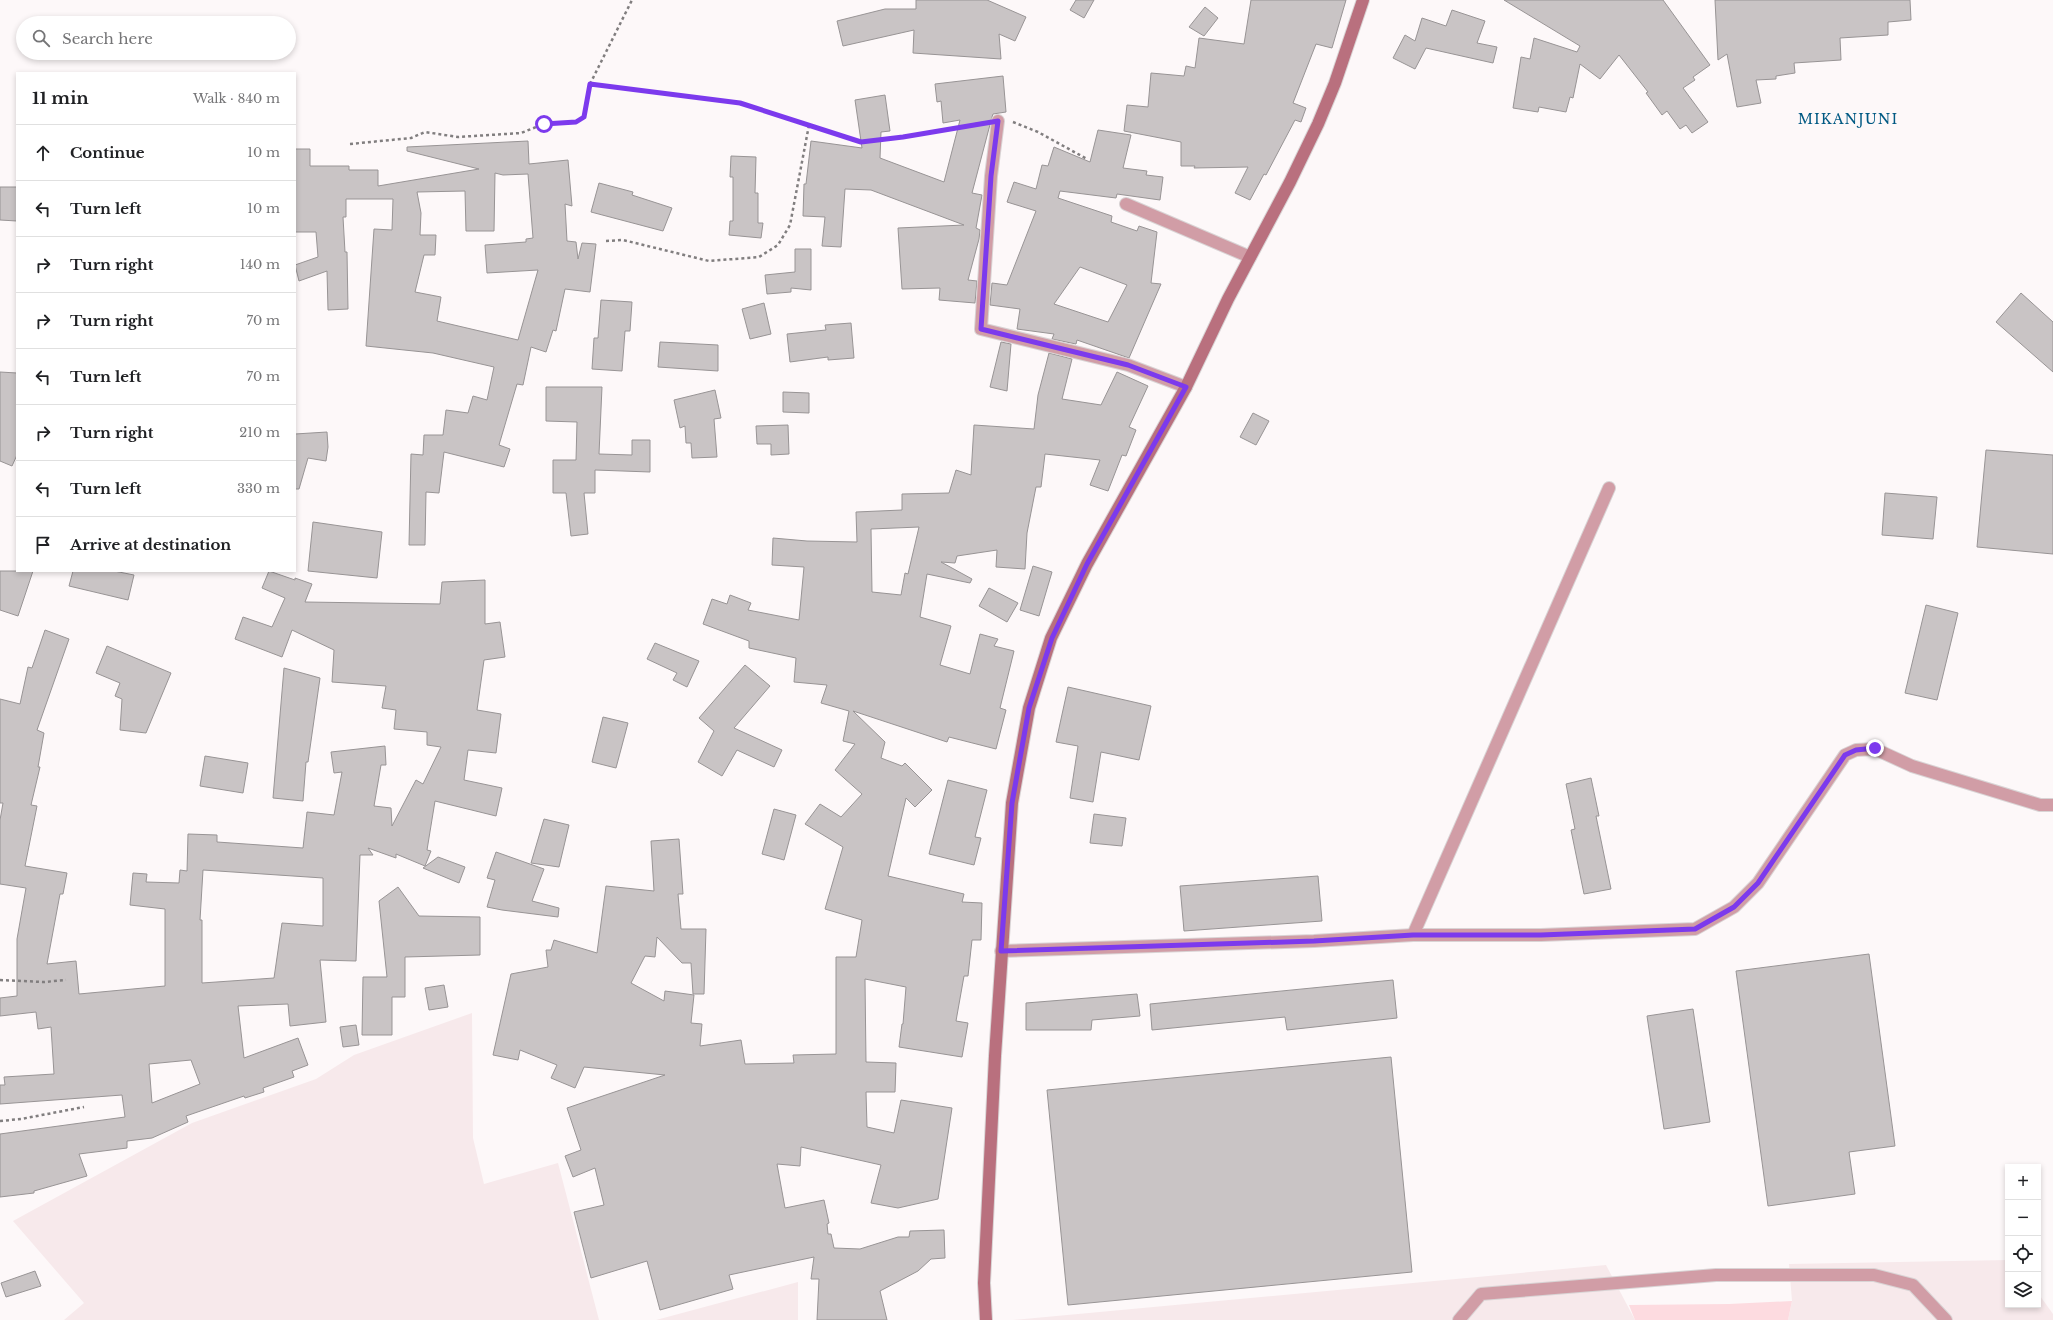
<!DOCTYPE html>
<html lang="en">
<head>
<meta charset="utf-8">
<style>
	body { margin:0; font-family:"Libre Baskerville",serif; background:#f6f6f6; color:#202124 }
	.controls { position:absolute; right:12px; bottom:12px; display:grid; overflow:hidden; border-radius:0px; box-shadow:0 2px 6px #0003 }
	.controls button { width:36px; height:36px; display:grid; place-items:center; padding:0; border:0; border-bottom:1px solid #e0e0e0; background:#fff; color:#202124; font:20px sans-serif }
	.stop { position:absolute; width:12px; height:12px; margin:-9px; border:3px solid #7c3aed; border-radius:50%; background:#fff }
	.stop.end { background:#7c3aed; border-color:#fff; box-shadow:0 1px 4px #0008 }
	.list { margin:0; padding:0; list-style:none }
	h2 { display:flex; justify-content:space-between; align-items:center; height:52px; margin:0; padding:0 16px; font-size:17px }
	h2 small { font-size:13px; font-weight:400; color:#757577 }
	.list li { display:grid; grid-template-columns:26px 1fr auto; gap:12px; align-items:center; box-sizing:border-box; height:56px; padding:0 16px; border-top:1px solid #e0e0e0 }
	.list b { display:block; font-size:15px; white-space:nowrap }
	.list em { font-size:13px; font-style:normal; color:#757577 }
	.icon { flex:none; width:22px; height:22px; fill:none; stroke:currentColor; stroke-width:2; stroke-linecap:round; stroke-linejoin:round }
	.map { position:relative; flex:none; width:2053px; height:1320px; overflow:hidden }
	.search { position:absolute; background:#fff; box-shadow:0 2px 6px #0003; left:16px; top:16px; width:280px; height:44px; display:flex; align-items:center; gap:10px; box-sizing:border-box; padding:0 14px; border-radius:22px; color:#757577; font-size:15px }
	.panel { position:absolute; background:#fff; box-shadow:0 2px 6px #0003; left:16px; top:72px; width:280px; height:500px; border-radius:0px }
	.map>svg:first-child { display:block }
</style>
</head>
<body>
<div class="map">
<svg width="2053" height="1320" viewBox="0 0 2053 1320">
	<rect width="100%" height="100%" fill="#fdf8f9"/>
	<g fill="#f7e9eb">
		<path d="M472,1013L473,1138L484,1184L558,1163L599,1320H64L84,1303L13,1221L192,1123L316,1079L354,1055Z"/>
		<path d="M2008,1260V1305H2038V1293L2053,1314V1320H1788L1792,1301L1789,1264Z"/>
		<path d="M1606,1265L1635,1320H1013Z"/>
		<path d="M798,1282V1320H656Z"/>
	</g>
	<path fill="#fddbe0" d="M1792,1301L1788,1320H1635L1629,1305L1729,1304Z"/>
	<g fill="#c9c4c5" stroke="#989495" fill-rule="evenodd">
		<path d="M916,0H987L1026,17L1015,41L999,34L1001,59L913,53L914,30L843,46L837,21L885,9H916Z"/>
		<path d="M1076,0H1094L1084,18L1070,10Z"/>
		<path d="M1251,0H1346L1332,48L1316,44L1293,103L1306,108L1301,122L1295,120L1266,175L1264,174L1250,200L1235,193L1248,167L1194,168L1195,166H1181V142L1124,131L1127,105L1148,107L1151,73L1184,76L1186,66L1195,68L1199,38L1244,44Z"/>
		<path d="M1504,0H1663L1710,65L1693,77L1695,80L1683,88L1708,122L1692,133L1686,125L1680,129L1667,111L1662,115L1646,93L1648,92L1619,55L1600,79L1580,64L1573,98L1570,97L1566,112L1539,107L1538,112L1513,108L1521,57L1530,59L1534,38L1577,52L1580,46Z"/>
		<path d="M1715,0H1910L1911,20L1888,22V35L1840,38L1841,60L1794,63L1795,73L1776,76V79L1756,80L1761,103L1737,107L1727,54L1718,60Z"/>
		<path d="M1205,7L1218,18L1204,36L1189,27Z"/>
		<path d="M1452,10L1485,21L1477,43L1497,47L1493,63L1426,48L1415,69L1393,58L1405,35L1415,41L1422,18L1446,26Z"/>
		<path d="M1003,76L1006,112L993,114L992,117L972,193L982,195L976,228L980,230L979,239L968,280L977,281L975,303L939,300L940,288L902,289L898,228L964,225L871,190L845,189L841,247L822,246L825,217L803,216L804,184H806L811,141L862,148L855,100L885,95L890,131L881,132L880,158L944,182L960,120L943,123L941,101L937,102L935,84Z"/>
		<path d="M1098,130L1131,135L1123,168L1147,171L1146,175L1163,177L1160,200L1117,194L1116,198L1060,191L1058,198L1112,216L1111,222L1137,231L1139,226L1157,232L1151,283L1161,284L1129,358L1077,340L1076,344L1052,339L1054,334L1017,329L1020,309L990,305L992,283L1007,285L1036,211L1007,202L1014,182L1036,189L1042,165L1048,166L1054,147L1090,162ZM1080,267L1127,285L1108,322L1054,304Z"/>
		<path d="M528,141L529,164L568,160L572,206L565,204L567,241L576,242L578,259L582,243L596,244L590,292L565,289L556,331L553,330L546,352L531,347L523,385L517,384L499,445L510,449L504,467L444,452L439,493L426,492L425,545H409L411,454L423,455L424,435H443L446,410L468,413L473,396L487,400L494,367L433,353L366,346L374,229L392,230L393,199H346V217H343L345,252H347L348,309L328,310L327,271L299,281L295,265L318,257L316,232H295V149H310V166H349V170H378V186L479,169L407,151V147ZM495,173L503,175L528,174L533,238L526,239V242L485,245L487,273L538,270L518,340L437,321L441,297L415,292L424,255H435L436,235H420L421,213L417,192L465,191L466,231H494Z"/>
		<path d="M731,156L756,157L755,193H758V223H763L761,238L729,235L730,221H733V177H730Z"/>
		<path d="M599,183L633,192L632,195L672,208L663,231L591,212Z"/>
		<path d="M0,187H17V221L0,220Z"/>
		<path d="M795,249H811V290L791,288V292L767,294L765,275L795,272Z"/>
		<path d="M2021,293L2053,322V372L1996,322Z"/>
		<path d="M601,300L632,302L630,331H625L622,371L592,369L594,338H598Z"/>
		<path d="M764,303L771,334L750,339L742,309Z"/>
		<path d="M851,323L854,358L828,360V357L790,362L787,334L826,330L825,325Z"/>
		<path d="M660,342L718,345V371L658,367Z"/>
		<path d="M1001,342L1011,344L1007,391L990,387Z"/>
		<path d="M1049,353L1072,359L1062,399L1101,405L1117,372L1148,386L1129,427L1136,430L1126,456L1122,455L1108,491L1090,485L1100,460L1045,454L1041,487H1036L1027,533L1025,569L996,567L997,550L957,556L955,563L941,562L972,579L970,583L927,574L920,617L951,626L940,665L970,674L980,634L998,639L994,646L1014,651L1000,708L1006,710L996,749L949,737L947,742L853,711L885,742L881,758L902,766L905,763L932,790L915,807L906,798L888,876L964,894L962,902L982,903L981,940H972L968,976H964L956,1021L968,1023L962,1057L899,1047L902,1024H903L906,987L865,979L866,1062L896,1063L895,1092H866L867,1127L894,1133L901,1100L952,1108L938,1199L898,1208L871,1203L881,1165L801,1147L800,1166L777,1164L785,1208L824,1200L829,1223L827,1224L828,1234H831L834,1248L860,1249L898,1237H909L910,1231L944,1230L945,1258L931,1259L918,1271L880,1291L887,1320H817L819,1279H811L814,1257L729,1275L733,1289L660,1310L647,1261L591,1278L574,1212L604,1205L595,1168L573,1177L565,1156L581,1150L567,1108L665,1075L584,1067L575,1088L551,1078L557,1065L520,1050L518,1060L493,1055L511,974L548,967L546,950H551L554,940L597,953L606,886L654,891L651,841L679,839L683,894H678L681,929H706L704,994H693L691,963H682L657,937L655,957L645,956L631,983L664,1001L665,991L694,995L691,1023L702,1024L700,1046L741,1040L745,1064L794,1063L793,1055L836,1054V957H856L862,920L825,909L843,847L805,824L820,804L841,817L862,794L835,770L855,744L843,741L849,711L821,703L827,685L794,682L796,658L749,648V641L703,624L712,599L727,604L730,595L751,603L748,610L799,620L804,567L772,565L773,538L807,541L857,542L856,512L902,510V494L949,493L956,470L971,475L974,425L1034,429L1038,395ZM919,527L908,574L905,573L901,595L872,592L871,529Z"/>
		<path d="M0,372L17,373V455L12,466L0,461Z"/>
		<path d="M546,387H602L599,454L632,455V440H650V472L595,470V493H584L588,534L571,536L566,493H553V460H576L577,422L546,421Z"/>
		<path d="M715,390L721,418L714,419L717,457L692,458L691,443H686L685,426L680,428L674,400Z"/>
		<path d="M783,392L809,393V413L783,412Z"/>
		<path d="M1253,413L1269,421L1256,445L1240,437Z"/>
		<path d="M788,425L789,454L771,455V444H757L756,426Z"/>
		<path d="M327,432L328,447L326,461L308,458L299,489H295V434Z"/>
		<path d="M1986,450L2053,455V554L1977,547Z"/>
		<path d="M1885,493L1937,497L1933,539L1882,535Z"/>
		<path d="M313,522L382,532L377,578L308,571Z"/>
		<path d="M1033,566L1052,572L1039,616L1020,610Z"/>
		<path d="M0,571H33L18,616L0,610Z"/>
		<path d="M73,571H114L134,575L128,600L69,586Z"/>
		<path d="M269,571L295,580V578L312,584L305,602L440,604L442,582L485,580V624L500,622L505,657L484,660L477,710L501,714L496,753L468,750L464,780L502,788L496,816L435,801L427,850L431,851L425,866L396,854V858L368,848L373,855H360L356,961L320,960L326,1022L290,1026L288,1004L238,1006L244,1058L298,1038L308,1065L292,1071L294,1077L263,1088L264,1092L245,1098L244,1096L186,1116L188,1122L152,1138L127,1141V1148L79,1154L87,1176L34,1191V1193L0,1197V1134L125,1117L122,1095L0,1104V1085H5L4,1077L54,1074L51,1027L38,1029L36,1012L0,1016V998L17,996V939L26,888L0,884V820L3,803H0V699L20,704L28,667L32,668L45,630L69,639L37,730L44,733L38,767H40L31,805L37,806L25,866L67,873L63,894H60L47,964L76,961L79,994L165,986V909L130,905L133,873L147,874L146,882L179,883L180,870L187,871L188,834L217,835V842L303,848L307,812L334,815L342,772L334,773L331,752L385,746L386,765H381L374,806L391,808L392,826L416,780L423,784L441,747L427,745V732L394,729L396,710L382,708L386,686L332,682L334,650L292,630L282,657L235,639L243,617L272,627L285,598L262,588ZM203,870L323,878V926L282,923L274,978L202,983V920H200ZM191,1060L200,1084L152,1103L149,1064Z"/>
		<path d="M989,588L1018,603L1007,622L979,606Z"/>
		<path d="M1926,605L1958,613L1937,700L1905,693Z"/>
		<path d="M655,643L699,661L687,687L673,680L677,673L647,659Z"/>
		<path d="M107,646L171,673L146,733L120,730L122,699L115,696L120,683L96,673Z"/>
		<path d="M745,665L770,686L734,728L782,750L774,767L737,750L722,776L698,762L714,731L699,718Z"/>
		<path d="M284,668L320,678L308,762H306L303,801L273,798Z"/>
		<path d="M1068,687L1151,706L1139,760L1101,752L1093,802L1070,798L1078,746L1056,742Z"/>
		<path d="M603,717L628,723L616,768L592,762Z"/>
		<path d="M205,756L248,763L243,793L200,786Z"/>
		<path d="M1591,778L1599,816H1596L1611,889L1584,894L1571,830L1575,829L1566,784Z"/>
		<path d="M948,780L987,790L975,837L981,838L974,865L929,854Z"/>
		<path d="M774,809L796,815L784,860L762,854Z"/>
		<path d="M1094,814L1126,818L1122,846L1090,843Z"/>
		<path d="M544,819L569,825L559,867L531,863Z"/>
		<path d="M496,852L544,869L532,901L559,908L558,917L502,910L487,907L495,880L487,878Z"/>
		<path d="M438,857L465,867L459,883L423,868Z"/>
		<path d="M1318,876L1322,921L1184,931L1180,886Z"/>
		<path d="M398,887L419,916L480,917V955L405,957V997H392V1035H362L363,977H387L379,901Z"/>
		<path d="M1869,954L1895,1146L1849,1152L1855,1194L1768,1206L1736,971Z"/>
		<path d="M1393,980L1397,1018L1287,1030L1285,1017L1152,1030L1150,1004Z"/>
		<path d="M444,985L448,1007L429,1010L425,988Z"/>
		<path d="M1137,994L1140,1016L1092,1020L1091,1030H1026V1003Z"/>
		<path d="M1693,1009L1710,1122L1664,1129L1647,1016Z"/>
		<path d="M356,1025L359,1045L343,1047L340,1027Z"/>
		<path d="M1391,1057L1412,1272L1068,1305L1047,1090Z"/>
		<path d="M35,1271L41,1286L6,1297L1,1283Z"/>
	</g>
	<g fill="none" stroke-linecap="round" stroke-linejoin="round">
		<g stroke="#d9d4d5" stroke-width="14">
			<g id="lane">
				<path d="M1413,935L1609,488"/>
				<path d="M1459,1320L1481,1294L1716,1275H1874L1913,1285L1946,1320"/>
			</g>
		</g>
		<g stroke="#d9d4d5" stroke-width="14">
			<g id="street">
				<path d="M998,121L991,176L981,329L1128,365L1186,387"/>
				<path d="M1126,204L1250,257"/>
				<path d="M1001,951L1314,941L1413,935H1541L1695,929L1734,907L1758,883L1845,755L1856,750L1875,749L1912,766L2040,805H2053"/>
			</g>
		</g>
		<g stroke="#d9d4d5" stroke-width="14">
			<path id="secondary" d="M986,1320L984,1283L995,1056L1012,803L1029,708L1051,638L1087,564L1186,387L1228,299L1290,182L1318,124L1335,83L1363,0"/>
		</g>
		<g stroke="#817e7f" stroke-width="2.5" stroke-dasharray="3 3" stroke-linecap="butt">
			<path d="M590,84L632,0"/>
			<path d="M1013,122L1038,132L1087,159"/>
			<path d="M350,144L411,138L425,132L458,137L521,133L544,124L576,122L584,117L590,84L740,103L861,142L903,137L982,123"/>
			<path d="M606,241L623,240L709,261L759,257L778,245L790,225L809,125"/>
			<path d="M0,980L44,982L66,980"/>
			<path d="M0,1121L21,1119L84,1107"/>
		</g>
		<use href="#lane" stroke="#d19da6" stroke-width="12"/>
		<use href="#street" stroke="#d19da6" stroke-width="12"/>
		<use href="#secondary" stroke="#b9707e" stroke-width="12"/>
	</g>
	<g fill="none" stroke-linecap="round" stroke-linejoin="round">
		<path stroke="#7c3aed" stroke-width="5" d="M544,124L576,122L584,117L590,84L740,103L861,142L903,137L998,121L991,176L981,329L1128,365L1186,387L1087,564L1052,638L1029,708L1012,803L1001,951L1314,941L1413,935H1541L1695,929L1734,907L1758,883L1845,755L1856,750L1875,748"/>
	</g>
	<g text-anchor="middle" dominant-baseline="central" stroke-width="4" stroke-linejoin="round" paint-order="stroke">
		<g font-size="14" letter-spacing="1" fill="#005983" stroke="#fdf8f9">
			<text x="1848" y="119">MIKANJUNI</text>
		</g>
	</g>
</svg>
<div class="controls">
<button>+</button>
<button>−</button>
<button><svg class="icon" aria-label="locate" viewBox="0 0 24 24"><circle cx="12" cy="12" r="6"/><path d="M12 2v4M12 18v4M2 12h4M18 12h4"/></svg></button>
<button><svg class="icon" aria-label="layers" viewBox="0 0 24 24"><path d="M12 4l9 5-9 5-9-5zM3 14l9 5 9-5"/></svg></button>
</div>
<div class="stop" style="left:544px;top:124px"></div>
<div class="stop end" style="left:1875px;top:748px"></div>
<div class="search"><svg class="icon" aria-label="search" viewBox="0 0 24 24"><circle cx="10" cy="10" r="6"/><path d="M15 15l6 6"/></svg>Search here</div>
<section class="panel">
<h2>11 min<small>Walk · 840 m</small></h2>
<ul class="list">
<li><svg class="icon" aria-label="ahead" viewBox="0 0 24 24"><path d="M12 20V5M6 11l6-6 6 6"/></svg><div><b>Continue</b></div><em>10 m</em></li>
<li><svg class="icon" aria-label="left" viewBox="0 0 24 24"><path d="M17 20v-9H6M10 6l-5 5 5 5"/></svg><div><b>Turn left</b></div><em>10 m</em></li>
<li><svg class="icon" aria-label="right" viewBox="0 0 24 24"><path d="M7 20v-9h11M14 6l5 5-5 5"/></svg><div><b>Turn right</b></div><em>140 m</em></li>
<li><svg class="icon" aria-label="right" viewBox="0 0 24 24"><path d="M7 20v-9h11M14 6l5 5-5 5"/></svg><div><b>Turn right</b></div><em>70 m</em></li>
<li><svg class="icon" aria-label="left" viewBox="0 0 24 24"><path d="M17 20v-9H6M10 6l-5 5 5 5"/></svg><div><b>Turn left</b></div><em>70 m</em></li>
<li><svg class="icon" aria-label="right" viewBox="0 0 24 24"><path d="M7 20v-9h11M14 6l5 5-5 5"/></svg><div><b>Turn right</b></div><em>210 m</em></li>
<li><svg class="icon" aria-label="left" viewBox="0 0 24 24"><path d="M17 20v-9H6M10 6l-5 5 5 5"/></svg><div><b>Turn left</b></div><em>330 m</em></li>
<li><svg class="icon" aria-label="arrive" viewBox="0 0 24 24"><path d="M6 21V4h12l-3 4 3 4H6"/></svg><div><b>Arrive at destination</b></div></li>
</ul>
</section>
</div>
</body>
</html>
